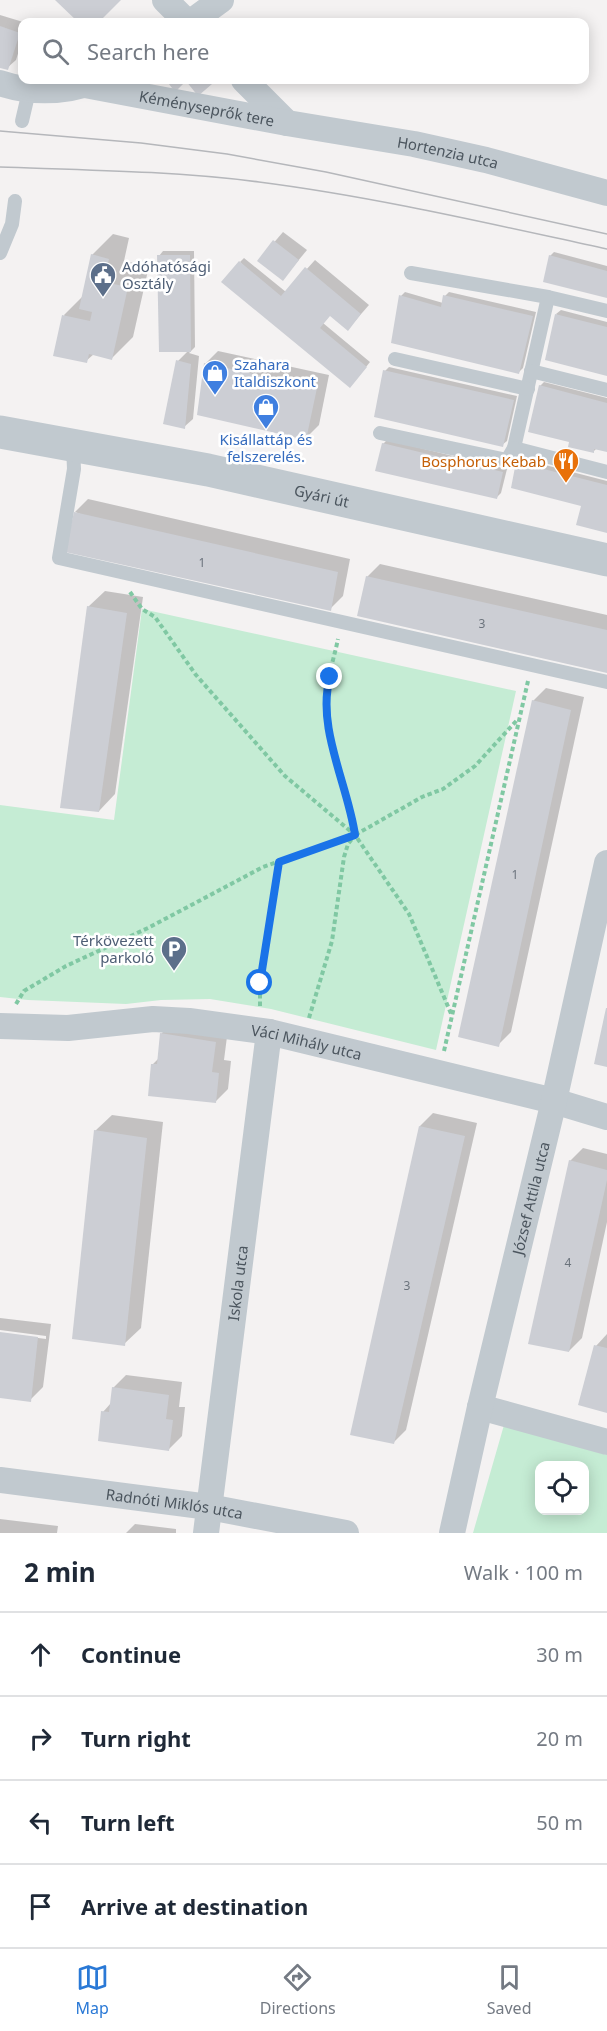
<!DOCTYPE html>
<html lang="en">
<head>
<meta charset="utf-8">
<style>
	body { margin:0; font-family:"Noto Sans",sans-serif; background:#f2f2f3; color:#1f2937 }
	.controls { position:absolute; right:18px; bottom:18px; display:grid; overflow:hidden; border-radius:12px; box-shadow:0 3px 15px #0003 }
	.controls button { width:54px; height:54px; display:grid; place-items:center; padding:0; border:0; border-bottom:2px solid #e0e1e3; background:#fff; color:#1f2937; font:30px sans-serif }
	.stop { position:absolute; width:18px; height:18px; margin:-14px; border:4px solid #1a73e8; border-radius:50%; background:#fff }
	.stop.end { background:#1a73e8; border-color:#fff; box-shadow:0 2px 6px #0008 }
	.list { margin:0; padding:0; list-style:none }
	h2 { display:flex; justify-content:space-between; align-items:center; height:78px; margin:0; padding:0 24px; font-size:26px }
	h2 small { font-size:20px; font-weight:400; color:#747a83 }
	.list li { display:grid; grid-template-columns:39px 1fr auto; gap:18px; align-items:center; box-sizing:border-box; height:84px; padding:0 24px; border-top:2px solid #e0e1e3 }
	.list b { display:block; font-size:22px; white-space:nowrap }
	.list em { font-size:20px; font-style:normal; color:#747a83 }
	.icon { flex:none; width:33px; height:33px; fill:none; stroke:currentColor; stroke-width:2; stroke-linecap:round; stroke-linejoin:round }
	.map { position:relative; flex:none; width:607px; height:1533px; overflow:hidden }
	.search { position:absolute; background:#fff; box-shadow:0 3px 15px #0003; left:18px; right:18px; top:18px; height:66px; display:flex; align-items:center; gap:15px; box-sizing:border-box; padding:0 21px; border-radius:12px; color:#747a83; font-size:22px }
	.sheet { height:414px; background:#fff }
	nav { display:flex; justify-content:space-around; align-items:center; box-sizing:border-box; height:84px; border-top:2px solid #e0e1e3; background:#fff; font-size:16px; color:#747a83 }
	nav a { display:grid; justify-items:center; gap:3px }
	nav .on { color:#2a79d6 }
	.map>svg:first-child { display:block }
</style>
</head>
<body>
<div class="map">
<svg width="607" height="1533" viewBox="0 0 607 1533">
	<rect width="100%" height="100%" fill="#f4f2f2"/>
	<g fill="#c5ecd4" fill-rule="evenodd">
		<path d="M142,609L516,691L436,1050L271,1009L210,999L161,1000L126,1004L28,1000L0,997V805L114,820Z"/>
		<path d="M504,1425L607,1455V1533H473ZM540,1466H584V1510H540Z"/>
	</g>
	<g fill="#0003">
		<path d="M0,15L23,22L22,41L16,60L7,68L0,67Z"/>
		<path d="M186,80H214L198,94Z"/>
		<path d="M283,232L307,250L283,279L259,260Z"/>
		<path d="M113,234L129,238L124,261L149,266L133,337L112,358L94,354L86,361L64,315L83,296L92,255Z"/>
		<path d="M163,251H194L195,347L189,353L199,356L193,419L184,427L178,361L188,351L159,256Z"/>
		<path d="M554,252L607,266V296L550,256Z"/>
		<path d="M244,258L286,292L315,260L369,305L348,329L330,315L323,323L370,362L354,382L240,262Z"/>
		<path d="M405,292L443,303L445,296L449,292L536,312L523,368L519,372L401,296Z"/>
		<path d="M561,310L607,322V374L556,314Z"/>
		<path d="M218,351L329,375L319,425L306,438L205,364Z"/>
		<path d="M389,367L517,396L507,441L502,445L385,371Z"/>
		<path d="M544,382L607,398V451L597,448L593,452L571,441L540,386Z"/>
		<path d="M387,440L507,469L501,493L497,497L383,444Z"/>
		<path d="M522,459L607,481V531L582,505L518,463Z"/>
		<path d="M88,499L350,559L343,596L330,609L75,512Z"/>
		<path d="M380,564L607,615V671L367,577Z"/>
		<path d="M105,591L143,597L115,794L99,811L88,607Z"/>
		<path d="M546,688L584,697L511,1032L498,1045L533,701Z"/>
		<path d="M174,1021L228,1029L224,1060L231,1061L228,1089L215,1102L152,1065L159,1058L161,1034Z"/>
		<path d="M433,1113L477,1123L406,1430L393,1443L420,1126Z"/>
		<path d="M112,1115L163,1122L141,1328L124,1344L95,1131Z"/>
		<path d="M583,1148L607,1154V1222L582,1338L569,1351L570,1161Z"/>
		<path d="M0,1318L51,1324L43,1387L30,1400L0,1397V1333L46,1339V1336L0,1330Z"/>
		<path d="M607,1334V1411L596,1346Z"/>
		<path d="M126,1375L182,1382L179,1407H185L182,1436L169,1449L103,1412L111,1403L113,1388Z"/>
		<path d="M0,1519L58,1526L57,1533H0Z"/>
		<path d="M135,1524L176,1529V1533H126Z"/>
	</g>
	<g fill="#ccced4">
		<path d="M55,0H121L99,22H78Z"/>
		<path d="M0,26L20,33L8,70L0,68Z"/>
		<path d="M166,80H207L212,84L198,96L186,81L175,92Z"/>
		<path d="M273,240L299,260L283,281L257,261Z"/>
		<path d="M91,254L109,259L104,282L128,287L112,360L89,354L87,363L53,356L62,315L90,321L92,312L79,309Z"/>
		<path d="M157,255H190L191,352H159Z"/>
		<path d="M549,255L607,271V298L543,282Z"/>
		<path d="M239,261L281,296L305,267L361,314L348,331L330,316L320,328L367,367L350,388L221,282Z"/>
		<path d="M399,295L441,307L443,295L533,316L519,374L391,343Z"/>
		<path d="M555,314L607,327V376L545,360Z"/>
		<path d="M176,360L191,364L185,429L163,424Z"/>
		<path d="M204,363L317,388L306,440L197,415Z"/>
		<path d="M383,370L514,400L503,447L374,417Z"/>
		<path d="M539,385L607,403V452L594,449V453L568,447L569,442L528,432Z"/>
		<path d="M382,443L503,472L497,499L375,471Z"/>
		<path d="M516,462L607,485V533L576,525L581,506L511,488Z"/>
		<path d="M74,512L338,572L331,611L65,552Z"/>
		<path d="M366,576L607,630V673L357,616Z"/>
		<path d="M87,606L127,613L99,812L60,808Z"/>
		<path d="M532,700L571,710L499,1047L458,1037Z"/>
		<path d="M606,1008H607V1067L594,1064Z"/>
		<path d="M160,1033L216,1042L212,1072L219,1073L216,1103L148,1096L151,1064H157Z"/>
		<path d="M419,1126L465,1136L394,1444L350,1435Z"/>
		<path d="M94,1130L147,1138L125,1346L72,1339Z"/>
		<path d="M569,1160L607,1170V1180L569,1352L528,1344Z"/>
		<path d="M0,1332L38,1337L31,1402L0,1398Z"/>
		<path d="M594,1345L607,1348V1413L578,1405Z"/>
		<path d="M112,1387L169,1395L166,1419L173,1420L169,1451L98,1441L101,1411L109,1412Z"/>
	</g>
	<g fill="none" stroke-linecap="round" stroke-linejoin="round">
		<g stroke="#80c8a3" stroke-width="4" stroke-dasharray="4.5 3" stroke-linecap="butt">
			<path d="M130,592L142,609L155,617L196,675L285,776L355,835L409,914L452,1016"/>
			<path d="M16,1004L24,991L66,966L148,928L263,867L355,835L422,797L443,789L475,766L518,719"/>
			<path d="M260,1006V983L279,862"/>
			<path d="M309,1018L332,941L344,857L348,844L355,835C348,788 324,742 326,694C327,680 335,654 338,639"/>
			<path d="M444,1051L528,681"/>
		</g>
		<g stroke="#c1c9cf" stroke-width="14">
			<path d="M22,121L29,91"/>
			<path d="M0,253L12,224L15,201"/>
			<path d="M411,273L548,297L607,311"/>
			<path d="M548,297L514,448L607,472"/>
			<path d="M395,359L528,389"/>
			<path d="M531,371L607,390"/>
			<path d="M380,433L507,460L514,448"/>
			<path d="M73,446L74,469L59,558L607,682"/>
		</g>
		<g stroke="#c1c9cf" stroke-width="26">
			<path d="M165,0L187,22"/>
			<path d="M191,22L221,0"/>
			<path d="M244,80L287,123"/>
			<path d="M0,83C33,94 67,92 99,80"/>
			<path id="s1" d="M85,85L287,123L414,144L486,160L607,193"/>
			<path id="s2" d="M0,1026L68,1028L153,1019L189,1021L269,1032L554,1101L607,1117"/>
			<path d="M480,1407L607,1442"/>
			<path id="s3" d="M0,1480L209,1507L346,1533"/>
			<path id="s4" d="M206,1533L269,1032"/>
			<path id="s5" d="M452,1533L480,1407L554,1101L607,863"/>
		</g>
		<path stroke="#c1c9cf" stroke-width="33" id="s6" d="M0,432L208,470L607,560"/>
		<g stroke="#b5b7bb" stroke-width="1.5">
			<path d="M0,131L141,143L227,154L326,172L607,234"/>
			<path d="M0,167C86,170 173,171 259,182C376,197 491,224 607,249"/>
		</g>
	</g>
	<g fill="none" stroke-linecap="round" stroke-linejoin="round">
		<path stroke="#1a73e8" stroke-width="8" d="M260,983L279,862L355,835C348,785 316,727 330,677"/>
	</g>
	<defs>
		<g id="civic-pin" transform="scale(1.35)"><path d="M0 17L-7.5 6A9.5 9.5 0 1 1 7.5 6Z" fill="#5c6f8a" stroke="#fff"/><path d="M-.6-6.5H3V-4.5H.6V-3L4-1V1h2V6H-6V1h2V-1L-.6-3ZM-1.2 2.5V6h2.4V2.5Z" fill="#fff"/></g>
		<g id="shop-pin" transform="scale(1.35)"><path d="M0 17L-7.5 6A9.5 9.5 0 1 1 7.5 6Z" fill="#3f7fe0" stroke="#fff"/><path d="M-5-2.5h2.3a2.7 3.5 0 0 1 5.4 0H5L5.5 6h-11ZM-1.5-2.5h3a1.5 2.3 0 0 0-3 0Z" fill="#fff"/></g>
		<g id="restaurant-pin" transform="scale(1.35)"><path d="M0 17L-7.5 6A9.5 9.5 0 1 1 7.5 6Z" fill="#e8710a" stroke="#fff"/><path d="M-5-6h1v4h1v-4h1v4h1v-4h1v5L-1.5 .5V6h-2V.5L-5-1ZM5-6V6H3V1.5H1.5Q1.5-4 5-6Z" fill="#fff"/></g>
		<g id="parking-pin" transform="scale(1.35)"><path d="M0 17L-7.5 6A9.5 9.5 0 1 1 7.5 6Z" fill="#5c6f8a" stroke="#fff"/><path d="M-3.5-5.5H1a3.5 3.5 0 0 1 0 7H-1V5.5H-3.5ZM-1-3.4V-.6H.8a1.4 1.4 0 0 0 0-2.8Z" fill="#fff"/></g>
	</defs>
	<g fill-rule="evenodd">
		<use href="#civic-pin" x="103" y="275"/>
		<use href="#shop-pin" x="215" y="373"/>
		<use href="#shop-pin" x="266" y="407"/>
		<use href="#restaurant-pin" x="566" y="461"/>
		<use href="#parking-pin" x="174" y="949"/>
	</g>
	<g text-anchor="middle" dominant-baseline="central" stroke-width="5" stroke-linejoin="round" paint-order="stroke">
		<g font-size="12" fill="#6b737c">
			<text x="202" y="562">1</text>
			<text x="482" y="623">3</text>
			<text x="515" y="874">1</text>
			<text x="568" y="1262">4</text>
			<text x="407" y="1285">3</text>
		</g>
		<g font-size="15" fill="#4b555e" stroke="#fff">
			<text stroke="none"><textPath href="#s1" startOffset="124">Kéményseprők tere</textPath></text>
			<text stroke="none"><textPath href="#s1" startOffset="369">Hortenzia utca</textPath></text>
			<text stroke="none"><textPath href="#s6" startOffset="328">Gyári út</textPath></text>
			<text stroke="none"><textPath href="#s2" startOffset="309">Váci Mihály utca</textPath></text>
			<text stroke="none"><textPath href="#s5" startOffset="344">József Attila utca</textPath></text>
			<text stroke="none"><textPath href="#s4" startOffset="252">Iskola utca</textPath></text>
			<text stroke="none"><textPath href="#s3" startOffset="176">Radnóti Miklós utca</textPath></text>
		</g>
		<g font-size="15" fill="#4e5e75" stroke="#fff" text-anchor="start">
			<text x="122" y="266">Adóhatósági<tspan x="122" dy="17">Osztály</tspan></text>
			<text x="154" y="940" text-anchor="end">Térkövezett<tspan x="154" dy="17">parkoló</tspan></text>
		</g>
		<g font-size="15" fill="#366cbe" stroke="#fff" text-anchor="start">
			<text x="234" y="364">Szahara<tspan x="234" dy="17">Italdiszkont</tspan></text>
			<text x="266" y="439" text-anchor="middle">Kisállattáp és<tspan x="266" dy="17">felszerelés.</tspan></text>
		</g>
		<g font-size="15" fill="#c56008" stroke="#fff" text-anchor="end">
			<text x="546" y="461">Bosphorus Kebab</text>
		</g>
	</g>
</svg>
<div class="controls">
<button><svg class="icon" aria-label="locate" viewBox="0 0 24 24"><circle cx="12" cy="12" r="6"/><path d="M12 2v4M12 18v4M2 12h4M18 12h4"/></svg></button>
</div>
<div class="stop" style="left:260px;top:983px"></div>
<div class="stop end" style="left:330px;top:677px"></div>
<div class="search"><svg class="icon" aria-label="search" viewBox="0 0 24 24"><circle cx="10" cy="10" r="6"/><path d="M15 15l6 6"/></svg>Search here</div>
</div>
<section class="sheet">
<h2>2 min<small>Walk · 100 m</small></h2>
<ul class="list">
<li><svg class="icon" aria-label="ahead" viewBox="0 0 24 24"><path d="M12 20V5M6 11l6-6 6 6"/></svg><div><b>Continue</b></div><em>30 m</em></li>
<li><svg class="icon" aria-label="right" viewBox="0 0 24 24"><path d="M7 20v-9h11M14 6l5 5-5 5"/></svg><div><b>Turn right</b></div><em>20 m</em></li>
<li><svg class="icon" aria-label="left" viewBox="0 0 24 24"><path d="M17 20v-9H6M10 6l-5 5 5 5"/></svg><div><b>Turn left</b></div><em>50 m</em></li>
<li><svg class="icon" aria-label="arrive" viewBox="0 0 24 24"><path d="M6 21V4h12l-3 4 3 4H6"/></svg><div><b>Arrive at destination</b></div></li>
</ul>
</section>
<nav>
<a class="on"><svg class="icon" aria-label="map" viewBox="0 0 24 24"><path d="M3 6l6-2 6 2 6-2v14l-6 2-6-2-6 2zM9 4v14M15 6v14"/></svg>Map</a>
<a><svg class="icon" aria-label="directions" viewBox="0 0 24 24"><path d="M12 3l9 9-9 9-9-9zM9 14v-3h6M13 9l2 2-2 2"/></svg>Directions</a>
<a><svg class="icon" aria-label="saved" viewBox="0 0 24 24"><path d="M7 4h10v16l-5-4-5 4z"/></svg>Saved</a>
</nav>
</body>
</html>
